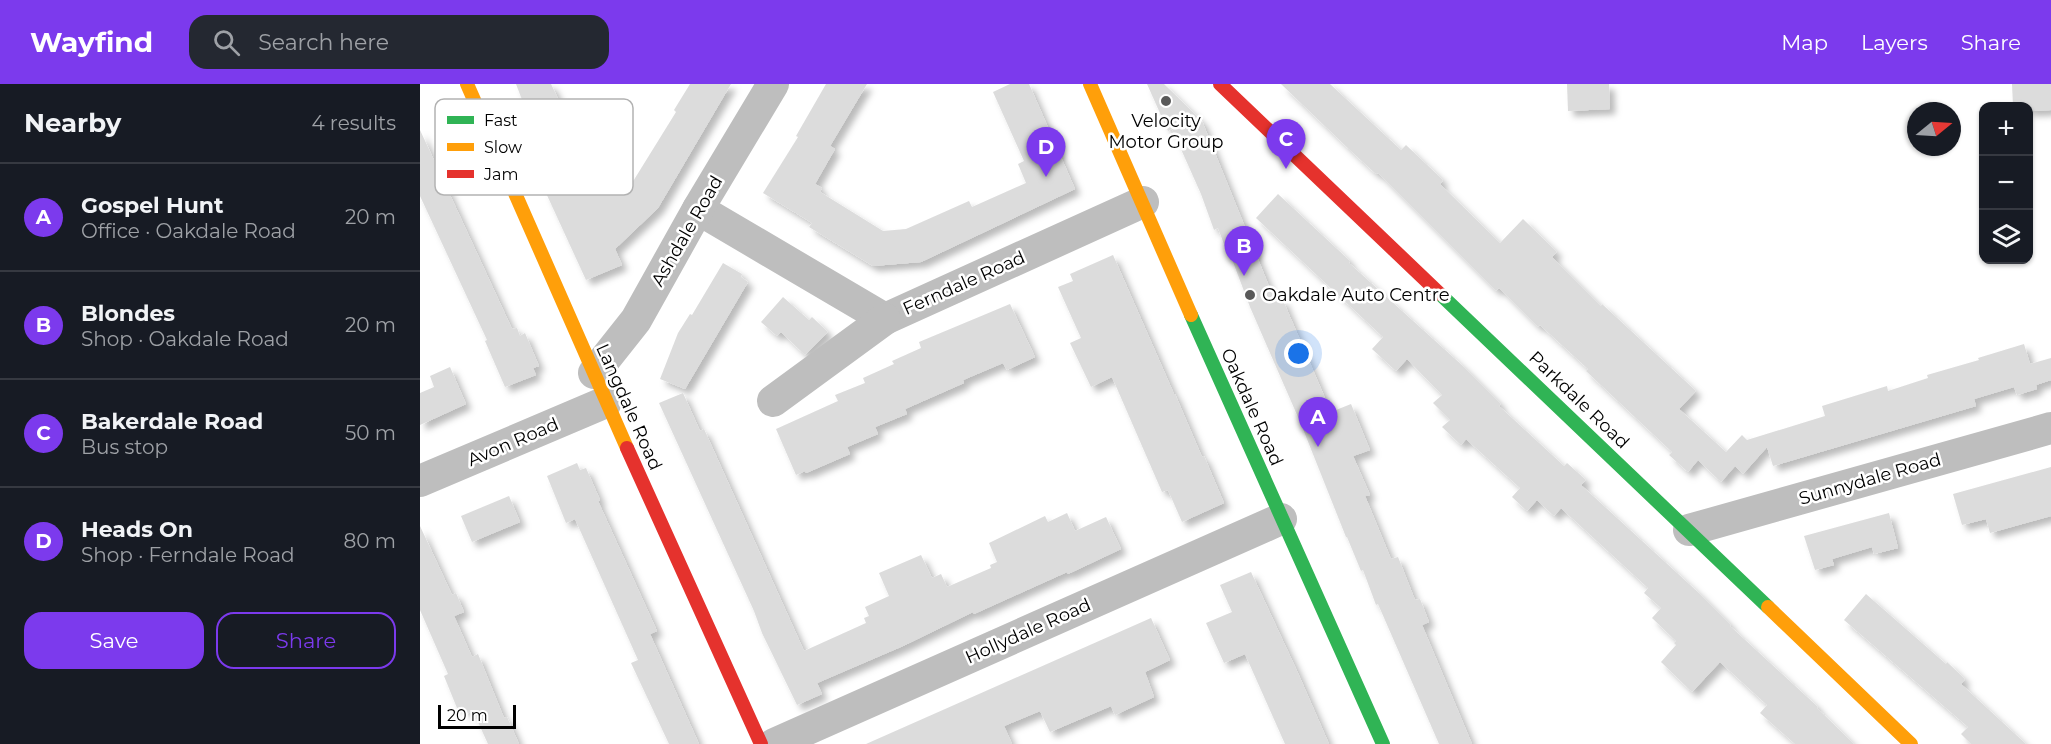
<!DOCTYPE html>
<html lang="en">
<head>
<meta charset="utf-8">
<style>
	body { margin:0; font-family:Montserrat,sans-serif; background:#242831; color:#f1f3f6 }
	.controls { position:absolute; right:18px; top:18px; display:grid; overflow:hidden; border-radius:12px; box-shadow:0 2px 4px #0004 }
	.controls button { width:54px; height:54px; display:grid; place-items:center; padding:0; border:0; border-bottom:2px solid #363941; background:#171b24; color:#f1f3f6; font:30px sans-serif }
	.compass { position:absolute; left:1487px; top:18px; width:54px; height:54px; border-radius:50%; background:#171b24; box-shadow:0 2px 4px #0004; rotate:72deg }
	.scale { position:absolute; left:18px; bottom:15px; width:78px; box-sizing:border-box; padding-left:6px; border:3px solid #000; border-top:0; font-size:16px; line-height:21px; white-space:nowrap; color:#000; -webkit-text-stroke:4px #fff; paint-order:stroke }
	.you { position:absolute; left:879px; top:270px; width:21px; height:21px; margin:-15px; border:4px solid #fff; border-radius:50%; background:#1a73e8; box-shadow:0 0 0 9px #1a73e833 }
	.badge { display:grid; place-items:center; width:39px; height:39px; border-radius:50%; background:#7c3aed; color:#fff; font-size:20px; font-weight:700 }
	.pin { position:absolute; translate:-50% -50px; filter:drop-shadow(0 2px 3px #0008) }
	.pin::after { content:''; position:absolute; top:32px; width:21px; height:18px; background:inherit; clip-path:polygon(0 0,100% 0,50% 100%) }
	.list { margin:0; padding:0; list-style:none }
	h2 { display:flex; justify-content:space-between; align-items:center; height:78px; margin:0; padding:0 24px; font-size:26px }
	h2 small { font-size:20px; font-weight:400; color:#9ea1a6 }
	.list li { display:grid; grid-template-columns:39px 1fr auto; gap:18px; align-items:center; box-sizing:border-box; height:108px; padding:0 24px; border-top:2px solid #363941 }
	.list b { display:block; font-size:22px; white-space:nowrap }
	.list p { margin:0; font-size:20px; white-space:nowrap; color:#9ea1a6 }
	.list em { font-size:20px; font-style:normal; color:#9ea1a6 }
	.actions { display:flex; gap:12px; padding:18px 24px }
	.actions a { flex:1; padding:14px 0; border:2px solid #7c3aed; border-radius:18px; text-align:center; font-size:21px; color:#7c3aed }
	.actions .main { background:#7c3aed; color:#fff }
	.icon { flex:none; width:33px; height:33px; fill:none; stroke:currentColor; stroke-width:2; stroke-linecap:round; stroke-linejoin:round }
	.map { position:relative; flex:none; width:1631px; height:660px; overflow:hidden }
	header { display:flex; align-items:center; gap:36px; box-sizing:border-box; height:84px; padding:0 30px; background:#7c3aed; color:#fff }
	header strong { font-size:28px }
	nav { display:flex; gap:33px; margin-inline-start:auto; font-size:21px }
	.search { width:420px; height:54px; background:#242831; display:flex; align-items:center; gap:15px; box-sizing:border-box; padding:0 21px; border-radius:18px; color:#9ea1a6; font-size:22px }
	main { display:flex }
	aside { flex:1; background:#171b24 }
	.map>svg:first-child { display:block }
</style>
</head>
<body>
<header>
<strong>Wayfind</strong>
<div class="search"><svg class="icon" aria-label="search" viewBox="0 0 24 24"><circle cx="10" cy="10" r="6"/><path d="M15 15l6 6"/></svg>Search here</div>
<nav><a>Map</a><a>Layers</a><a>Share</a></nav>
</header>
<main>
<aside>
<h2>Nearby<small>4 results</small></h2>
<ul class="list">
<li><span class="badge">A</span><div><b>Gospel Hunt</b><p>Office · Oakdale Road</p></div><em>20 m</em></li>
<li><span class="badge">B</span><div><b>Blondes</b><p>Shop · Oakdale Road</p></div><em>20 m</em></li>
<li><span class="badge">C</span><div><b>Bakerdale Road</b><p>Bus stop</p></div><em>50 m</em></li>
<li><span class="badge">D</span><div><b>Heads On</b><p>Shop · Ferndale Road</p></div><em>80 m</em></li>
</ul>
<div class="actions"><a class="main">Save</a><a>Share</a></div>
</aside>
<div class="map">
<svg width="1631" height="660" viewBox="0 0 1631 660">
	<defs>
		<filter id="shadow"><feDropShadow dx="5.5" dy="5.5" stdDeviation="3" flood-color="#0004"/></filter>
	</defs>
	<rect width="100%" height="100%" fill="#fff"/>
	<g fill="#dcdcdc" filter="url(#shadow)">
		<path d="M96,0H131L152,44L122,60L109,34Z"/>
		<path d="M270,0H311L238,124L195,165L202,181L166,196L126,109L157,53L192,90L197,84L212,99L256,28L254,26Z"/>
		<path d="M406,0H447L410,62L415,65L395,100L402,104L400,108L463,147L486,145L549,117L552,123L606,99L598,80L604,77L573,8L590,0H609L655,105L501,178L453,182L389,143L392,139L343,109L378,53L376,52Z"/>
		<path d="M727,0H744L782,37L855,217L862,214L911,328L931,320L950,366L933,372L950,411L945,412L971,475L978,473L995,516L1000,515L1009,538L1002,541L1052,660H1019L958,520L956,521L943,486L941,487L927,453H926L881,340L830,223L810,170L808,171L798,144L794,146L781,110L752,45L748,47Z"/>
		<path d="M861,0H910L981,66L986,61L1023,96L1020,100L1080,159L1103,135L1137,168L1132,173L1181,222L1182,220L1276,307L1259,325L1306,368L1322,351L1327,356L1405,332L1402,322L1467,302L1468,307L1508,294L1507,291L1559,276L1558,274L1604,260L1610,280L1631,274V296L1616,301L1617,305L1597,311L1594,303L1554,315L1556,322L1353,382L1347,363L1323,390L1315,382L1301,398L1278,376L1268,388L1249,371L1252,368L1166,287L1168,285L1120,241L1118,243L1079,204L1076,207L958,89L956,90L932,68Z"/>
		<path d="M1147,0H1189L1190,25L1148,27Z"/>
		<path d="M1592,0H1631V26L1608,27V22H1593Z"/>
		<path d="M0,46L92,245L97,244L100,252L105,249L119,282L113,284L116,291L85,303L65,257L67,256L0,112Z"/>
		<path d="M858,110L930,177L929,179L1044,283L1081,320L1079,322L1144,382L1147,379L1166,396L1161,401L1280,510L1311,541L1310,542L1398,623L1397,624L1434,660H1375L1340,629L1347,621L1300,578L1272,608L1241,578L1256,561L1254,559L1256,557L1232,534L1241,524L1224,509L1228,504L1141,424L1134,432L1117,416L1107,427L1092,413L1100,404L1046,355L1041,361L1022,343L1030,336L1013,319L1022,311L987,275L976,287L952,265L963,253L836,134Z"/>
		<path d="M693,171L754,310H755L782,373L784,372L804,419L762,438L748,406L742,408L692,293L671,303L650,259L661,254L638,203L653,197L650,190Z"/>
		<path d="M303,179L322,190L321,193L328,198L265,305L240,295L258,249L270,230L272,231Z"/>
		<path d="M363,213L389,236L392,233L408,248L385,271L361,248L357,252L341,238Z"/>
		<path d="M590,220L615,273L587,286L583,279L543,296L544,299L485,325L487,330L455,343L458,350L427,363L430,370L386,389L385,387L376,391L356,345L418,317L415,311L445,299L443,294L474,280L472,277L501,264L499,258Z"/>
		<path d="M30,283L46,320L0,341V309L14,303L10,292Z"/>
		<path d="M263,309L280,347L284,345L384,567L446,539L444,534L449,532L445,523L469,512L459,489L501,471L512,494L521,490L527,503L571,484L570,481L577,478L569,459L625,432L628,438L647,429L655,447L686,433L701,465L648,490L647,488L554,530L553,528L483,562L397,599L402,610L377,621L342,549L334,527L239,319Z"/>
		<path d="M157,379L160,386L166,384L180,416L178,417L237,547L230,550L279,660H249L211,579L218,576L155,435L146,439L127,392Z"/>
		<path d="M1631,383V432L1570,449L1566,435L1542,441L1533,410Z"/>
		<path d="M89,412L100,438L52,458L41,432Z"/>
		<path d="M1469,429L1478,464L1454,470L1452,463L1412,475L1414,481L1395,486L1384,452Z"/>
		<path d="M0,442L32,511L36,509L44,528L34,532L52,573L58,570L84,634L87,633L99,660H68L53,627L46,630L43,622L37,624L24,592L28,590L0,526Z"/>
		<path d="M831,488L877,587L909,660H865L825,570L804,579L786,539L812,528L800,501Z"/>
		<path d="M1446,510L1526,580L1527,578L1545,595L1541,600L1606,660H1551L1541,650L1548,643L1424,536Z"/>
		<path d="M731,534L750,576L725,588L734,613L695,631L691,622L630,648L620,627L584,642L592,660H446Z"/>
	</g>
	<g fill="none" stroke-linecap="round" stroke-linejoin="round">
		<g stroke="#bebebe" stroke-width="32">
			<path d="M278,125L465,235L723,118"/>
			<path d="M174,289L216,236L278,125L353,0"/>
			<path d="M353,317L465,235"/>
			<path d="M0,397L186,318"/>
			<path d="M1269,446L1631,344"/>
			<path d="M354,660L861,435"/>
		</g>
		<g stroke="#30b455" stroke-width="14">
			<path d="M1020,210L1348,523"/>
			<path d="M771,231L963,660"/>
		</g>
		<g stroke="#ff9f0a" stroke-width="14">
			<path d="M47,0L207,364"/>
			<path d="M670,0L771,231"/>
			<path d="M1348,523L1491,660"/>
		</g>
		<g stroke="#e5322d" stroke-width="14">
			<path d="M800,0L1020,210"/>
			<path d="M207,364L341,660"/>
		</g>
	</g>
	<g fill="#595959" stroke="#fff" stroke-width="2">
		<circle cx="746" cy="17" r="6"/>
		<circle cx="830" cy="211" r="6"/>
	</g>
	<g text-anchor="middle" dominant-baseline="central" stroke-width="5" stroke-linejoin="round" paint-order="stroke">
		<g font-size="18" fill="#000" stroke="#fff">
			<text x="746" y="37">Velocity<tspan x="746" dy="21">Motor Group</tspan></text>
			<text x="842" y="211" text-anchor="start">Oakdale Auto Centre</text>
		</g>
		<g font-size="18" fill="#000" stroke="#fff">
			<text transform="translate(267 147) rotate(-60)">Ashdale Road</text>
			<text transform="translate(544 199) rotate(-24)">Ferndale Road</text>
			<text transform="translate(1159 316) rotate(44)">Parkdale Road</text>
			<text transform="translate(209 323) rotate(66)">Langdale Road</text>
			<text transform="translate(832 323) rotate(66)">Oakdale Road</text>
			<text transform="translate(93 358) rotate(-23)">Avon Road</text>
			<text transform="translate(1450 395) rotate(-16)">Sunnydale Road</text>
			<text transform="translate(608 547) rotate(-24)">Hollydale Road</text>
		</g>
	</g>
	<rect x="15" y="15" width="198" height="96" rx="9" fill="#fff" stroke="#b2b2b2" stroke-width="1.5"/>
	<rect x="27" y="32" width="27" height="8" fill="#30b455"/>
	<rect x="27" y="59" width="27" height="8" fill="#ff9f0a"/>
	<rect x="27" y="86" width="27" height="8" fill="#e5322d"/>
	<g font-size="16" fill="#000">
		<text x="64" y="42">Fast</text>
		<text x="64" y="69">Slow</text>
		<text x="64" y="96">Jam</text>
	</g>
</svg>
<div class="controls">
<button>+</button>
<button>−</button>
<button><svg class="icon" aria-label="layers" viewBox="0 0 24 24"><path d="M12 4l9 5-9 5-9-5zM3 14l9 5 9-5"/></svg></button>
</div>
<svg class="compass" viewBox="-18 -18 36 36"><path d="M0-13l5 13h-10z" fill="#e53935"/><path d="M0 13l5-13h-10z" fill="#9ea1a6"/></svg>
<div class="scale">20 m</div>
<div class="you"></div>
<div class="pin badge" style="left:898px;top:363px">A</div>
<div class="pin badge" style="left:824px;top:192px">B</div>
<div class="pin badge" style="left:866px;top:85px">C</div>
<div class="pin badge" style="left:626px;top:93px">D</div>
</div>
</main>
</body>
</html>
